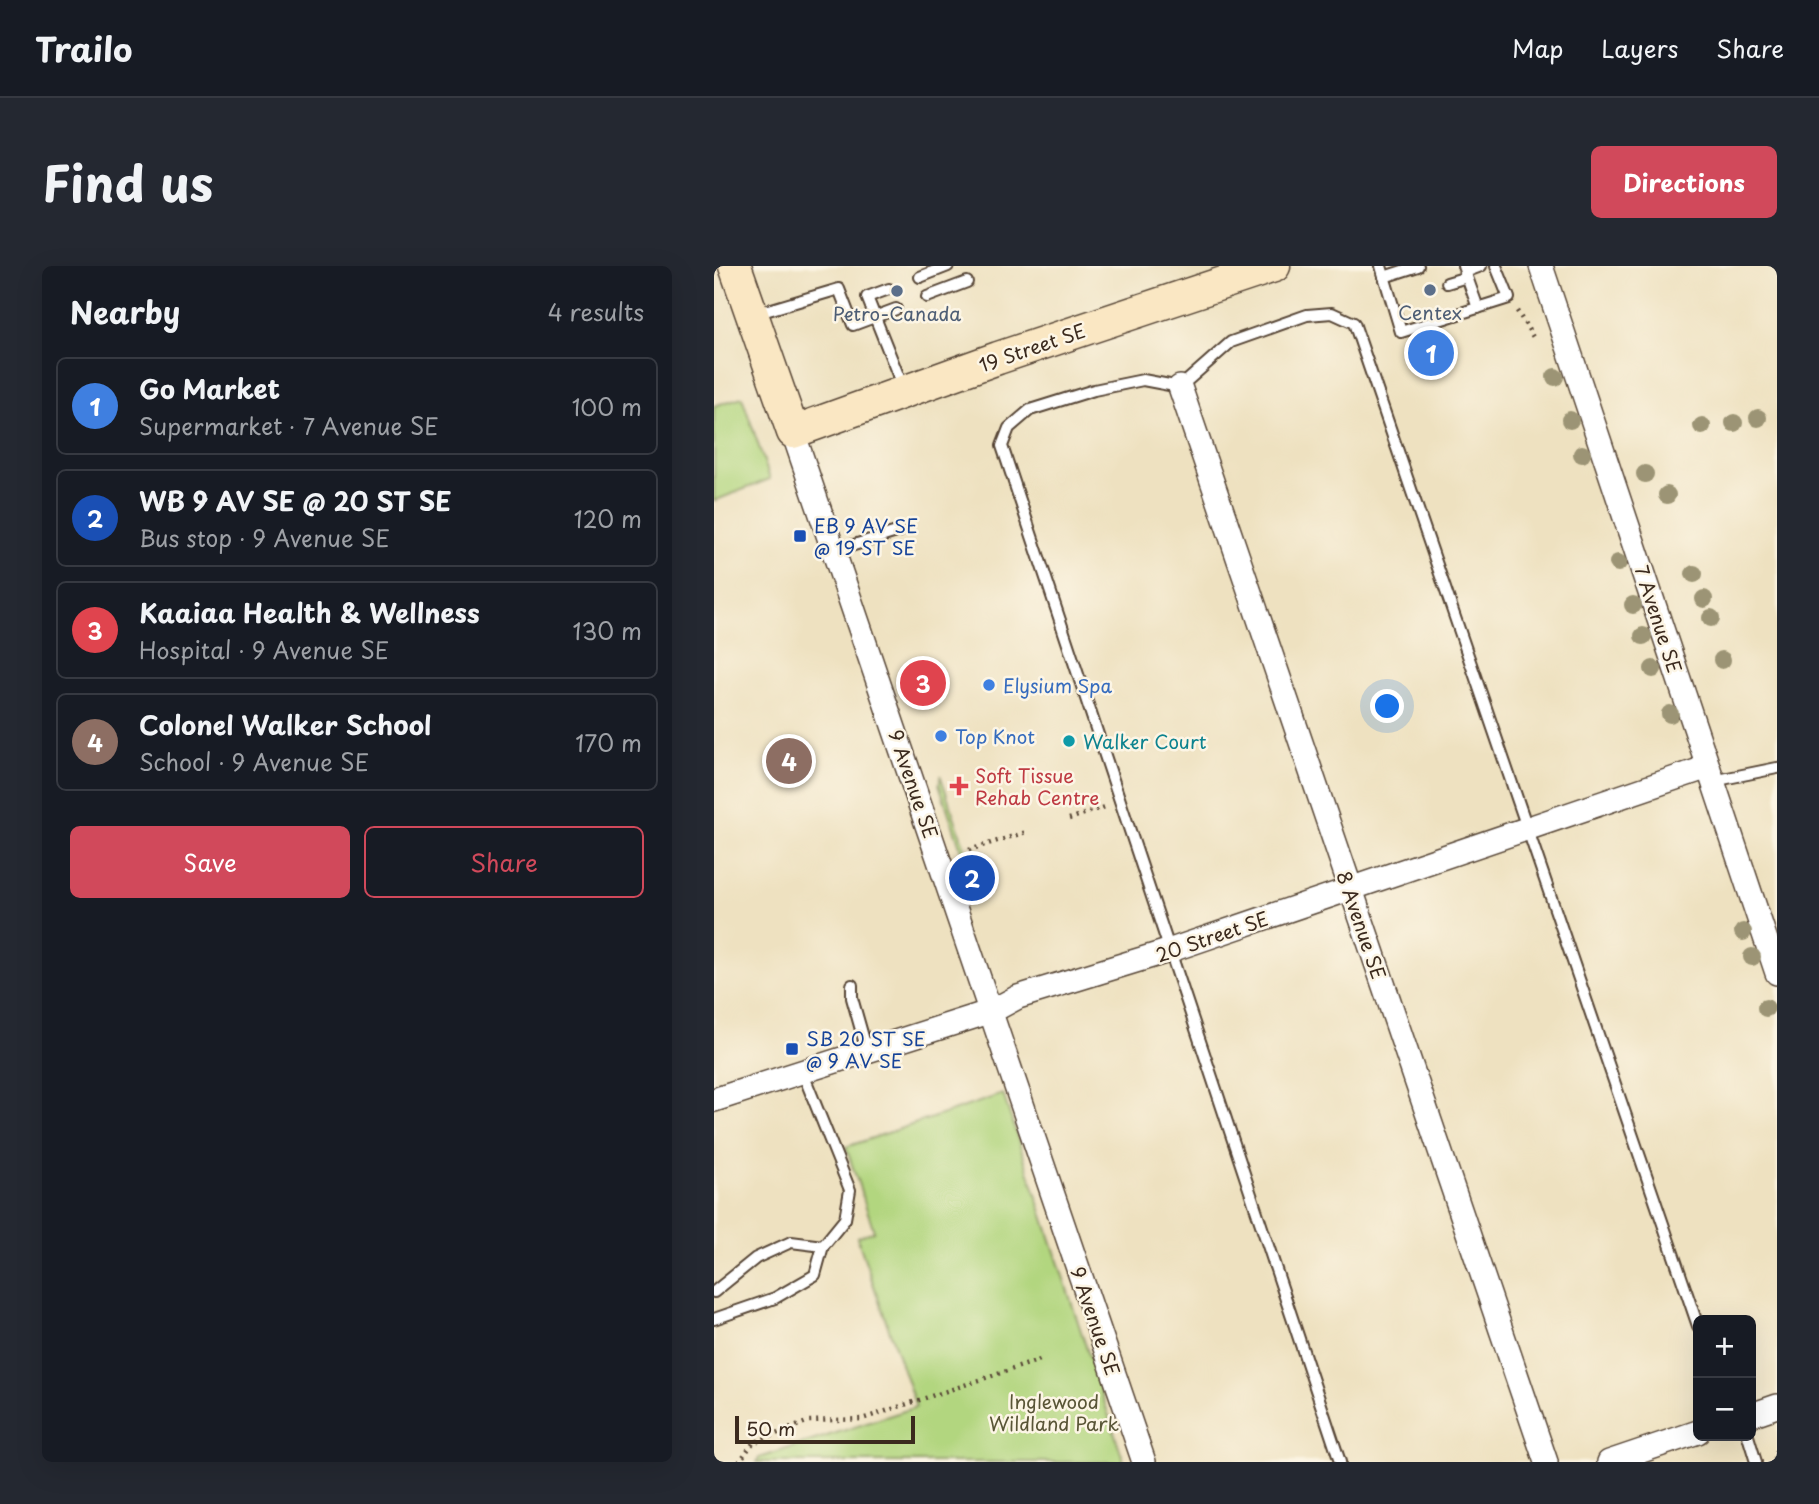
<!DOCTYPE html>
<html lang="en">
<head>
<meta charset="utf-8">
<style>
	body { margin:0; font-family:"Playpen Sans",sans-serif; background:#242831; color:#f1f3f6 }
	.controls { position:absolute; right:21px; bottom:21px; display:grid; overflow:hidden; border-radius:10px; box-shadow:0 7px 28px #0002 }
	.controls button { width:63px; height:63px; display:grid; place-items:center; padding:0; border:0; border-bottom:2px solid #363941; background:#171b24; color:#f1f3f6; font:35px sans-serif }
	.scale { position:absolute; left:21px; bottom:18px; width:180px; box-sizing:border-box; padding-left:7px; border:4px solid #3b2a1e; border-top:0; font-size:19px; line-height:24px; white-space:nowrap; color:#3b2a1e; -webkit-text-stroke:5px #fcf5e5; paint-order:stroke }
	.you { position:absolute; left:674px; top:441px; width:24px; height:24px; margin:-18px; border:5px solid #fff; border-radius:50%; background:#1a73e8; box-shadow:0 0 0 10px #1a73e833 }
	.badge { display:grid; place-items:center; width:46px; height:46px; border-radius:50%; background:#d1495b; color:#fff; font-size:23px; font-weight:700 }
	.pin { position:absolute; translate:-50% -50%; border:4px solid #fff; box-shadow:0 2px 7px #0006 }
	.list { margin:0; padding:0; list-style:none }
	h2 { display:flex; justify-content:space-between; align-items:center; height:91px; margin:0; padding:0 28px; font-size:30px }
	h2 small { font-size:23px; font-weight:400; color:#9ea1a6 }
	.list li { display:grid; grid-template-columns:46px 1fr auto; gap:21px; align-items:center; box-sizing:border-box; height:98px; margin:0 14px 14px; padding:0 14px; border:2px solid #363941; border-radius:10px }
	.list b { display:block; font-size:26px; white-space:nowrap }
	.list p { margin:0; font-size:23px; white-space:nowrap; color:#9ea1a6 }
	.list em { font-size:23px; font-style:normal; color:#9ea1a6 }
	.actions { display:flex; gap:14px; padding:21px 28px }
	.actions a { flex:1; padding:16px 0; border:2px solid #d1495b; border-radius:10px; text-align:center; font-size:24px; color:#d1495b }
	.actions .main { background:#d1495b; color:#fff }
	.map { position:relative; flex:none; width:1063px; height:1196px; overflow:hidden; border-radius:10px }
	header { display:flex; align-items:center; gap:42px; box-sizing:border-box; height:98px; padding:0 35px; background:#171b24; border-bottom:2px solid #363941 }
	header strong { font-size:33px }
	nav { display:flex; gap:38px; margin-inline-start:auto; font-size:24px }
	.intro { display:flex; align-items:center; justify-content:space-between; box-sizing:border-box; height:168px; padding:0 42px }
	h1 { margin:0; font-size:49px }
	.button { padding:18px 32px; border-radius:10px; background:#d1495b; color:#fff; font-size:24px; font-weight:700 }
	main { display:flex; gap:42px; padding:0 42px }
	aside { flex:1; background:#171b24; border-radius:10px; box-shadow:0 7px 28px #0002 }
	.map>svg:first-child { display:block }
</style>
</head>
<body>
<header>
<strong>Trailo</strong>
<nav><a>Map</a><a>Layers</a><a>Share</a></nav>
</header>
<div class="intro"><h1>Find us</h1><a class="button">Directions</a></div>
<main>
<aside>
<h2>Nearby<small>4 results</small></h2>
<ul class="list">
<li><span class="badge" style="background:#3f7fe0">1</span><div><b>Go Market</b><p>Supermarket · 7 Avenue SE</p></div><em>100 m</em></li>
<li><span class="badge" style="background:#1a4fb4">2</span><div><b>WB 9 AV SE @ 20 ST SE</b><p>Bus stop · 9 Avenue SE</p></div><em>120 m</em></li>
<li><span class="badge" style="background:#e0444e">3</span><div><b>Kaaiaa Health &amp; Wellness</b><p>Hospital · 9 Avenue SE</p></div><em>130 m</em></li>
<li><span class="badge" style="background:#8d6e63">4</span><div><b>Colonel Walker School</b><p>School · 9 Avenue SE</p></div><em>170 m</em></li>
</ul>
<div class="actions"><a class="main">Save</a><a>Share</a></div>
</aside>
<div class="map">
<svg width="1063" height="1196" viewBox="0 0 1063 1196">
	<rect width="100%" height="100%" fill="#fcf5e5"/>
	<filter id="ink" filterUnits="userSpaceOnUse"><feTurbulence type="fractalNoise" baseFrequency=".0143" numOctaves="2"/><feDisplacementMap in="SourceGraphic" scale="14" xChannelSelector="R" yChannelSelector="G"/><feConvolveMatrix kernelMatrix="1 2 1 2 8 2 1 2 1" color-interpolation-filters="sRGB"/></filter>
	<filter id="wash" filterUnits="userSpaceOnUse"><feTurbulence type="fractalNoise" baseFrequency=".00686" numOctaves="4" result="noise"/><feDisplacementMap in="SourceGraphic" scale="28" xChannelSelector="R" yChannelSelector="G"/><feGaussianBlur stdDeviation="1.57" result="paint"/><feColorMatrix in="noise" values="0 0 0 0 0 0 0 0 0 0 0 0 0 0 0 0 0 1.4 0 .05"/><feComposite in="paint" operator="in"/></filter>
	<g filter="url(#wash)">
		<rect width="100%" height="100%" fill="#eee1c0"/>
		<g fill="#b2d67f" stroke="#76804e" stroke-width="2">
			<path d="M28,131L56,213L0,235V140Z"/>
			<path d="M227,511L260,609L256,610L225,518Z"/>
			<path d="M289,828L410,1196H43L45,1192L202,1141L143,971L160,965L132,881Z"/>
		</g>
	</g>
	<g filter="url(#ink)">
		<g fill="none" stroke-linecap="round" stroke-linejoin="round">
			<g stroke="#564536" stroke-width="14">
				<g id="service">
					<path d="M667,0L687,66L795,32L782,0"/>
					<path d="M749,0L764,42"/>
					<path d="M751,6L767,0"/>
					<path d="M206,11L234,0"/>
					<path d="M670,11L704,0"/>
					<path d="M733,17L753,11"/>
					<path d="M175,23L153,31L190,124"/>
					<path d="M213,31L253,16"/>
					<path d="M41,48L125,23L139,59L182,43"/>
					<path d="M120,285L186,265"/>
					<path d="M999,515L1063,502"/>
					<path d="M138,719V732L153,785"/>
					<path d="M0,1026L42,992L77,976L109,980"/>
					<path d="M0,1053L61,1032L101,1009L109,980L131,953L136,924L88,805"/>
					<path d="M1034,1170L1042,1196"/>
					<path d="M626,1196L288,180L295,162L316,144L380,124L429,114L466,121L517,76L593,49L618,47L640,57L984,1060"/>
				</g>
			</g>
			<g stroke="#564536" stroke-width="26">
				<g id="minor">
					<path d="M827,0L1063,707"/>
					<path d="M466,121L832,1196"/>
					<path d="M79,166L430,1196"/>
					<path d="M0,834L278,745L304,731L454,685L994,501"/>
					<path d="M1037,1149L1063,1140"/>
					<path d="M895,1196L984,1166"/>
				</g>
			</g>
			<g stroke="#564536" stroke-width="35">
				<path id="secondary" d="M21,0L79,166L284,92L560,0"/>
			</g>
			<g stroke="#564536" stroke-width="4.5" stroke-dasharray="2 5" stroke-linecap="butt">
				<path d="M803,45L819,71"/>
				<path d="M355,553L391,541"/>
				<path d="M255,584L312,566"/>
				<path d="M1060,1193L1063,1180"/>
				<path d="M25,1196L39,1177L95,1155L148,1153L326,1094"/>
			</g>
			<use href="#service" stroke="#fff" stroke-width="10"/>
			<use href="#minor" stroke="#fff" stroke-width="23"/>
			<use href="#secondary" stroke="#fae7c3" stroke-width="32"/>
		</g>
		<g fill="#9c9474">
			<circle cx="841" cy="111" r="9"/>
			<circle cx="1044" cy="152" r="9"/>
			<circle cx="856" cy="154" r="9"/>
			<circle cx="1020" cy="157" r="9"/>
			<circle cx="988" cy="160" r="9"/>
			<circle cx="868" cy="188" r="9"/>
			<circle cx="931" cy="208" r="9"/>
			<circle cx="953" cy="229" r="9"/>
			<circle cx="904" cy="297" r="9"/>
			<circle cx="980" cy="308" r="9"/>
			<circle cx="990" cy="333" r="9"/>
			<circle cx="919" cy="339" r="9"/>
			<circle cx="997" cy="352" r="9"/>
			<circle cx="929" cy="370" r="9"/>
			<circle cx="1008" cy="394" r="9"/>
			<circle cx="939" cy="403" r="9"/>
			<circle cx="956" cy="448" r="9"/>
			<circle cx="1029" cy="666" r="9"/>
			<circle cx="1038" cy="691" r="9"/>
			<circle cx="1052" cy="742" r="9"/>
		</g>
	</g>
	<g fill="#5c6f8a" stroke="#fcf5e5" stroke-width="2.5">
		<circle cx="716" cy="24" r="7"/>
		<circle cx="183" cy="25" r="7"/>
	</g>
	<g fill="#1a4fb4" stroke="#fcf5e5" stroke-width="2.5">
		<rect x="79" y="263" width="14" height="14" rx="3.5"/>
		<rect x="71" y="776" width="14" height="14" rx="3.5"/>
	</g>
	<g fill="#3f7fe0" stroke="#fcf5e5" stroke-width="2.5">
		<circle cx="275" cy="419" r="7"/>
		<circle cx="227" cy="470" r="7"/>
	</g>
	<circle fill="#0f9aa8" stroke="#fcf5e5" stroke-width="2.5" cx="355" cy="475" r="7"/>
	<path fill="#e0444e" stroke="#fcf5e5" stroke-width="2.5" d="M241.5 509.5h7v7h7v7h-7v7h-7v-7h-7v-7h7z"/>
	<g text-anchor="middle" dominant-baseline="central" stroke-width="5" stroke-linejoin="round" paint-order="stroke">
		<g font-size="19" fill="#4e5e75" stroke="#fcf5e5">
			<text x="716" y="46">Centex</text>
			<text x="183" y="47">Petro-Canada</text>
		</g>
		<g font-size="19" fill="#3b2a1e" stroke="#fcf5e5">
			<text transform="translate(318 81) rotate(-19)">19 Street SE</text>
			<text transform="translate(945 353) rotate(72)">7 Avenue SE</text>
			<text transform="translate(200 518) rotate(71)">9 Avenue SE</text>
			<text transform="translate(648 659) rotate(71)">8 Avenue SE</text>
			<text transform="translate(498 670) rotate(-19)">20 Street SE</text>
			<text transform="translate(382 1055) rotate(71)">9 Avenue SE</text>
		</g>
		<g font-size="19" fill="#164399" stroke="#fcf5e5" text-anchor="start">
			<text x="100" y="259">EB 9 AV SE<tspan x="100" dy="22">@ 19 ST SE</tspan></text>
			<text x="92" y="772">SB 20 ST SE<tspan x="92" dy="22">@ 9 AV SE</tspan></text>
		</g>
		<g font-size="19" fill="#366cbe" stroke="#fcf5e5" text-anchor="start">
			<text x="289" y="419">Elysium Spa</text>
			<text x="241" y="470">Top Knot</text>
		</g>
		<g font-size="19" fill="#0d838f" stroke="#fcf5e5" text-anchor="start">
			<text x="369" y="475">Walker Court</text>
		</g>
		<g font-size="19" fill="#be3a42" stroke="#fcf5e5" text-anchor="start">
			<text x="261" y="509">Soft Tissue<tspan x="261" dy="22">Rehab Centre</tspan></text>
		</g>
		<g font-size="19" fill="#595536" stroke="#fcf5e5">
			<text x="340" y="1135">Inglewood<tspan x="340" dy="22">Wildland Park</tspan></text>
		</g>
	</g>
</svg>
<div class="controls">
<button>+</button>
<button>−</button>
</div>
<div class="scale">50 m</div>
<div class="you"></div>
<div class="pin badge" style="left:717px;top:87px;background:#3f7fe0">1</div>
<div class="pin badge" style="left:258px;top:612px;background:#1a4fb4">2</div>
<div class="pin badge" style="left:209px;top:417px;background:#e0444e">3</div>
<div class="pin badge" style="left:75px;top:495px;background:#8d6e63">4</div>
</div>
</main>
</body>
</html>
